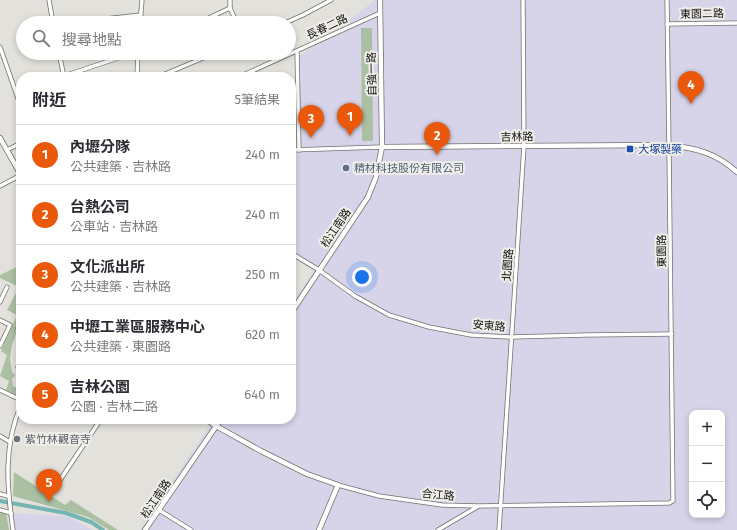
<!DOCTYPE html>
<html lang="zh-TW">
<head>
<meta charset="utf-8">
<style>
	body { margin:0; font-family:"Fira Sans","Noto Sans TC",sans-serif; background:#f2f2f3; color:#2b2b33 }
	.controls { position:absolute; right:12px; bottom:12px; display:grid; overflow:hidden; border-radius:8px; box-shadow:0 2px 6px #0003 }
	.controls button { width:36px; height:36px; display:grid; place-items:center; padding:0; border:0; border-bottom:1px solid #e1e1e2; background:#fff; color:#2b2b33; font:20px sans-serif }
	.you { position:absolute; left:362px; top:277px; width:14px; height:14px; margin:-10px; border:3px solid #fff; border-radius:50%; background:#1a73e8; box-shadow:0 0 0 6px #1a73e833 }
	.badge { display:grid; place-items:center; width:26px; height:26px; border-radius:50%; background:#ea580c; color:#fff; font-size:13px; font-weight:700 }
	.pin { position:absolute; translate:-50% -33px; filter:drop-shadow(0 1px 2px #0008) }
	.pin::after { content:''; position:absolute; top:21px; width:14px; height:12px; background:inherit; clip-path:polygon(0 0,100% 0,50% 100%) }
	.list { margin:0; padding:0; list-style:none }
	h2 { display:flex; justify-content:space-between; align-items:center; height:52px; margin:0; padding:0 16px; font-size:17px }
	h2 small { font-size:13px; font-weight:400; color:#7c7c81 }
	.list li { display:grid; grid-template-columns:26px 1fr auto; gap:12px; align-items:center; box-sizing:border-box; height:60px; padding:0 16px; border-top:1px solid #e1e1e2 }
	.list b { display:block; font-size:15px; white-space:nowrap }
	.list p { margin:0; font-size:13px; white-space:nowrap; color:#7c7c81 }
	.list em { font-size:13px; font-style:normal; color:#7c7c81 }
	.icon { flex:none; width:22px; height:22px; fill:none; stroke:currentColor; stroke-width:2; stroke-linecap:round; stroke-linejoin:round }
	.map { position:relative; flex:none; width:737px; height:530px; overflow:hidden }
	.search { position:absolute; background:#fff; box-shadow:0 2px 6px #0003; left:16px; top:16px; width:280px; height:44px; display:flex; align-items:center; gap:10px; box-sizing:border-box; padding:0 14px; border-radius:22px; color:#7c7c81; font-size:15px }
	.panel { position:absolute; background:#fff; box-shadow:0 2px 6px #0003; left:16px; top:72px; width:280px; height:352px; border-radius:16px }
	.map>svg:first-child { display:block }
</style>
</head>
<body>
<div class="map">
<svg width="737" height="530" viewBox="0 0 737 530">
	<rect width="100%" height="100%" fill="#e3e1dc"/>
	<g fill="#d7d4ea" fill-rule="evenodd">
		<path d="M375,0H737V530H140L214,419H291V305L314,270L291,255V155L299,153L298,57L337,29L373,2ZM692,413H722V515H692Z"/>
		<path d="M7,510L11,513L68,516L92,530H12Z"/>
	</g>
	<g fill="#abbfa3">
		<path d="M361,28H372L373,141H362Z"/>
		<path d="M21,265V295L18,301L21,309V320L12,345L10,358L12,372L15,375L12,379L13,386L21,390V393L19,396L6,390L9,381L0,376L7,355L1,351L17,315L7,310L19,287L0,278V275Z"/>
		<path d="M14,472L65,505L71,500L118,530H109L88,517L13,496Z"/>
		<path d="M0,511L6,512L9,530H0Z"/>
	</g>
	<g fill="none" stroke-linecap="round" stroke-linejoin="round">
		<path stroke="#74b4b3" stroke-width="4" d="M0,501L66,513L91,522L103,530"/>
		<g stroke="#72706b" stroke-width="5">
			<g id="minor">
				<path d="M49,0L53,23"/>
				<path d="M230,8V0"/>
				<path d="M67,23L141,15"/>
				<path d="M140,23L142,0"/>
				<path d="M198,23L230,8L237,23"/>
				<path d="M285,23L303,15L331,0"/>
				<path d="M667,24L737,23"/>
				<path d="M0,47L21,107"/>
				<path d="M297,51L299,150"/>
				<path d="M59,53L64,77"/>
				<path d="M64,76L133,53"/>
				<path d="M137,77L138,53"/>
				<path d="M158,77L215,53"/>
				<path d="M239,77L380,13"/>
				<path d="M7,150L21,143"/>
				<path d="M291,150L382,147"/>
				<path d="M0,186L21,175"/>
				<path d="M291,253L319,270L355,296L389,315L429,327L471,335L512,337L586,335L672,334"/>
				<path d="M21,295L19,299L21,306"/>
				<path d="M0,302L7,287"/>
				<path d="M0,320L10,325L0,346"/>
				<path d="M18,328L21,321"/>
				<path d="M18,367L21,360"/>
				<path d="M0,390L21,400"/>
				<path d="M0,436L10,442"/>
				<path d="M338,485L379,496L442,505L478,506L669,503L673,501C672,334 669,167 667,0"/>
				<path d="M56,486L101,419"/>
				<path d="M0,494L8,496"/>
				<path d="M0,510L11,513"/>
				<path d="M159,510L191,530"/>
				<path d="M13,530C7,488 3,446 21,405"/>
				<path d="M438,530L477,507"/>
				<path d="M499,530L524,146L523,0"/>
			</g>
		</g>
		<g stroke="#72706b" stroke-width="6">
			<g id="tertiary">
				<path d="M0,138L21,175"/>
				<path d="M382,147L668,145C696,148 716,153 737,172"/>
				<path d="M291,313L368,197L376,177L382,147L380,0"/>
				<path d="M206,419L216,426L261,451L307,474L338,485L319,530"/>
				<path d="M145,530L221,419"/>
			</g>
		</g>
		<use href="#minor" stroke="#fff" stroke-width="3.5"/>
		<use href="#tertiary" stroke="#fff" stroke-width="4.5"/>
	</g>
	<rect fill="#1a4fb4" stroke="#f0eee9" stroke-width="1.5" x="626" y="145" width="8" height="8" rx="2"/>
	<circle fill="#5c6f8a" stroke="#f0eee9" stroke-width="1.5" cx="346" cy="168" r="4"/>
	<circle fill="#6b7280" stroke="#f0eee9" stroke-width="1.5" cx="17" cy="439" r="4"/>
	<g text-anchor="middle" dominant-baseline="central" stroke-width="4" stroke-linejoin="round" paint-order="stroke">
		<g font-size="11" fill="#0f0f0d" stroke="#f0eee9">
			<text transform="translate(702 14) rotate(-1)">東園二路</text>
			<text transform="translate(327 27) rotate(-25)">長春二路</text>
			<text transform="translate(372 74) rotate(-91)">自強一路</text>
			<text transform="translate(517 137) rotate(-1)">吉林路</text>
			<text transform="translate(336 228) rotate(-56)">松江南路</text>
			<text transform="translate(662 251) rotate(-91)">東園路</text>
			<text transform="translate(508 265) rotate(-86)">北園路</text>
			<text transform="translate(489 326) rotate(5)">安東路</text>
			<text transform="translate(438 495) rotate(5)">合江路</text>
			<text transform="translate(156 499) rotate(-56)">松江南路</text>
		</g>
		<g font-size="11" fill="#164399" stroke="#f0eee9" text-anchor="start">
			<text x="638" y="149">大塚製藥</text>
		</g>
		<g font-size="11" fill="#4e5e75" stroke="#f0eee9" text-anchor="start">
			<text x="354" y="168">精材科技股份有限公司</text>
		</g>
		<g font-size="11" fill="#5b616d" stroke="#f0eee9" text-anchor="start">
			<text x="25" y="439">紫竹林觀音寺</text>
		</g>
	</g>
</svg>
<div class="controls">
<button>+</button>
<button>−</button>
<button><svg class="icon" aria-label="locate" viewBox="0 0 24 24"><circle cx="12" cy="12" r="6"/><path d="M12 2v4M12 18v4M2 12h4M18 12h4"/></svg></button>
</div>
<div class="you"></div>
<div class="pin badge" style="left:350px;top:136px">1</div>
<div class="pin badge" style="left:437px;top:155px">2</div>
<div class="pin badge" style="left:311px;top:138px">3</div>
<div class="pin badge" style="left:691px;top:104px">4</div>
<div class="pin badge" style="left:49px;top:502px">5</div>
<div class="search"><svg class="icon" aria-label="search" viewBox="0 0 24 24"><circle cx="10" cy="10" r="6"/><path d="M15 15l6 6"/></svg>搜尋地點</div>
<section class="panel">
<h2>附近<small>5筆結果</small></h2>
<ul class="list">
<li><span class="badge">1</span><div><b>內壢分隊</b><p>公共建築 · 吉林路</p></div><em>240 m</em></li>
<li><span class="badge">2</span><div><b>台熱公司</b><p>公車站 · 吉林路</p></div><em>240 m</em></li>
<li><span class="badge">3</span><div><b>文化派出所</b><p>公共建築 · 吉林路</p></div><em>250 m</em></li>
<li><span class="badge">4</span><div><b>中壢工業區服務中心</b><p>公共建築 · 東園路</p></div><em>620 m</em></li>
<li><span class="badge">5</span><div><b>吉林公園</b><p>公園 · 吉林二路</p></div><em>640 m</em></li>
</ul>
</section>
</div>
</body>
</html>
